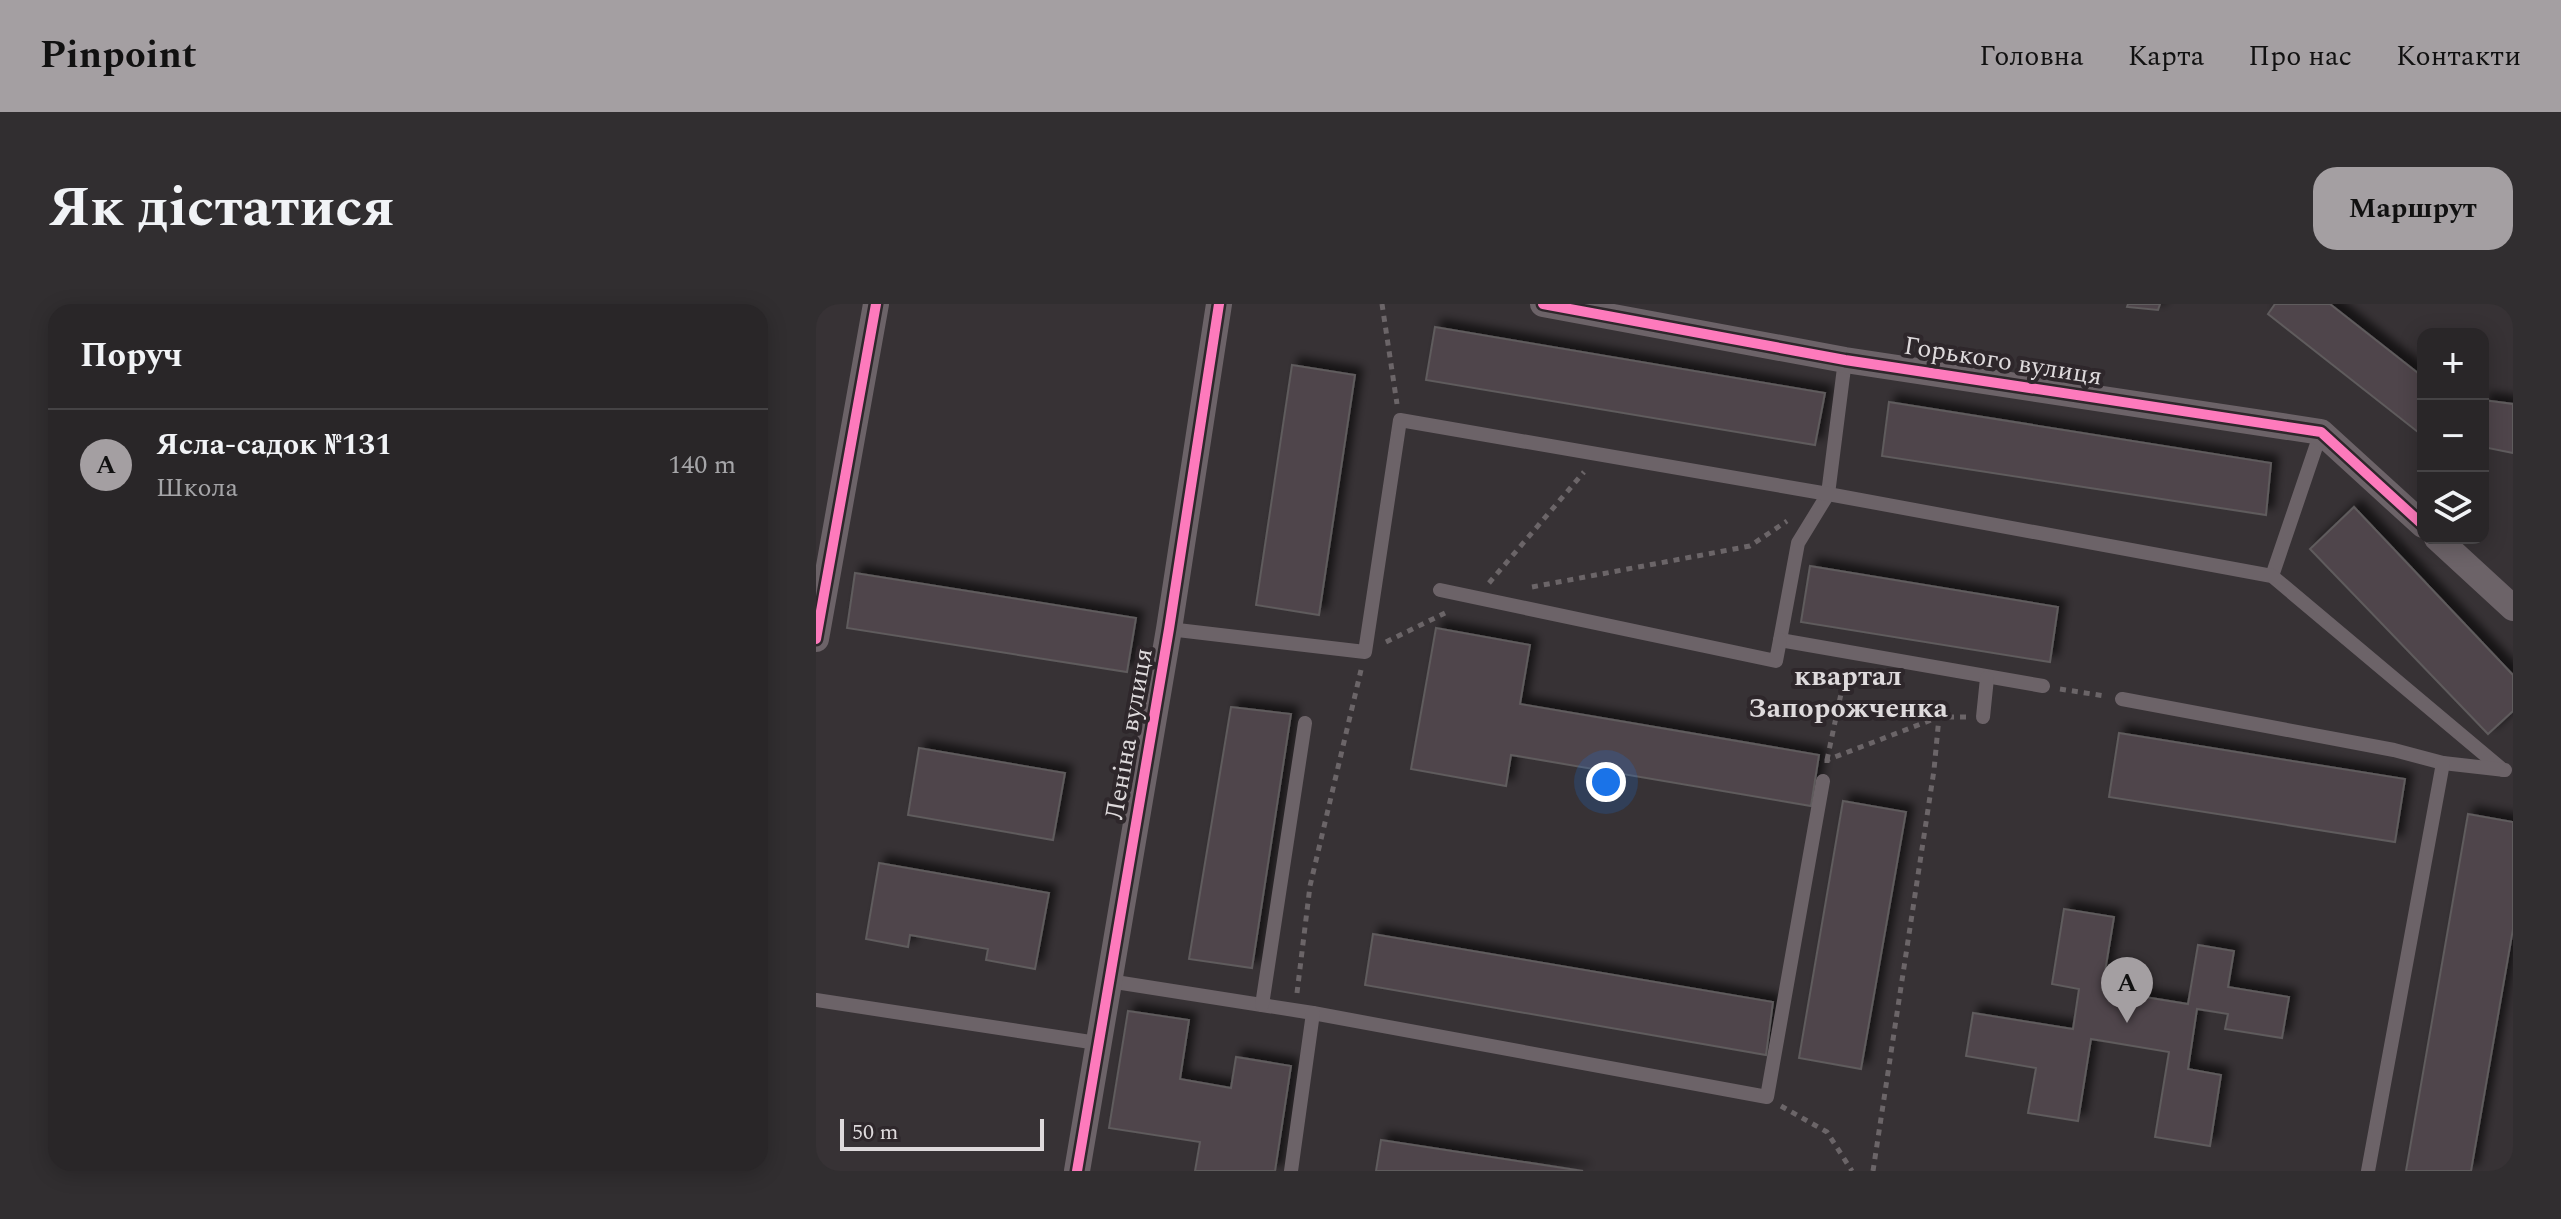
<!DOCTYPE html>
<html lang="uk">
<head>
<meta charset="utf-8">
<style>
	body { margin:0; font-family:Spectral,serif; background:#312e30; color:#f1f3f6 }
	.controls { position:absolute; right:24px; top:24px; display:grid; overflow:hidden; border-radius:16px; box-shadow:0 4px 20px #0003 }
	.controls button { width:72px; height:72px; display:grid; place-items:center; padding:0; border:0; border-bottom:2px solid #454345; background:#292628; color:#f1f3f6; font:40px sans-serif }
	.scale { position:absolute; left:24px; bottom:20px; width:204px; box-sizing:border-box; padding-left:8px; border:4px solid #dedadc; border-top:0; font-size:22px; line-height:28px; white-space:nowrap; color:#dedadc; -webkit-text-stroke:6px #2e272b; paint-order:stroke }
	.you { position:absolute; left:790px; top:478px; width:28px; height:28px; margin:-20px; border:6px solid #fff; border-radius:50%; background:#1a73e8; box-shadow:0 0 0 12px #1a73e833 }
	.badge { display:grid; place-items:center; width:52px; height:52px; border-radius:50%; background:#a49fa2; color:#111; font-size:26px; font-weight:700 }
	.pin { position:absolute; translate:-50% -66px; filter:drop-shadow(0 2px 4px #0008) }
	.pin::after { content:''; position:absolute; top:42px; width:28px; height:24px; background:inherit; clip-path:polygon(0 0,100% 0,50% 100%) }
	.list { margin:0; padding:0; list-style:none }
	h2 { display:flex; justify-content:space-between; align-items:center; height:104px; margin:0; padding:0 32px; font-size:34px }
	h2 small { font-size:26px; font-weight:400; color:#a5a5a8 }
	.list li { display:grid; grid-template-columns:52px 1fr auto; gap:24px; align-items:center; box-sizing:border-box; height:112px; padding:0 32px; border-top:2px solid #454345 }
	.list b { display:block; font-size:30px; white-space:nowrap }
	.list p { margin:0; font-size:26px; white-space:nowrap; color:#a5a5a8 }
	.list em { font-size:26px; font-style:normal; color:#a5a5a8 }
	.icon { flex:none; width:44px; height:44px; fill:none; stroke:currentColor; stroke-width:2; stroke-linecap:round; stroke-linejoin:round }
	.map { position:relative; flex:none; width:1697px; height:867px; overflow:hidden; border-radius:24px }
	header { display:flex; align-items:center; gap:48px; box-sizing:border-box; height:112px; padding:0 40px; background:#a49fa2; color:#111 }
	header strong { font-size:38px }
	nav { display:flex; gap:44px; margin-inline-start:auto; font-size:28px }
	.intro { display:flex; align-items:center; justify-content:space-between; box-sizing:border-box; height:192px; padding:0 48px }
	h1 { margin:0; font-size:56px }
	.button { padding:20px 36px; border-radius:24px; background:#a49fa2; color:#111; font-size:28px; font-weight:700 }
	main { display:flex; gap:48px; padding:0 48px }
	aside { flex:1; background:#292628; border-radius:24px; box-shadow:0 4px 20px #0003 }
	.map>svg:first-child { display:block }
</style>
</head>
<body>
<header>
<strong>Pinpoint</strong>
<nav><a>Головна</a><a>Карта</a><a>Про нас</a><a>Контакти</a></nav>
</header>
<div class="intro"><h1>Як дістатися</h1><a class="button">Маршрут</a></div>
<main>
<aside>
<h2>Поруч<small></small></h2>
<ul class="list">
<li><span class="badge">A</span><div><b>Ясла-садок №131</b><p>Школа</p></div><em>140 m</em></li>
</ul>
</aside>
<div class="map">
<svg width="1697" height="867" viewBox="0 0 1697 867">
	<defs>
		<filter id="shadow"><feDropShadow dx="7" dy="-7" stdDeviation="4" flood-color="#0009"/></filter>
	</defs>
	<rect width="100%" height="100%" fill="#373235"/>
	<g fill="#50454b" stroke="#5f5b5d" stroke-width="2" filter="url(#shadow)">
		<path d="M1312,0H1344L1342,6L1311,3Z"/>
		<path d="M1459,0H1514L1607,73V132L1452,10Z"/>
		<path d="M619,23L1009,89L999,141L610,76Z"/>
		<path d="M476,61L539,71L503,311L440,301Z"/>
		<path d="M1667,96L1697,100V149L1667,143Z"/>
		<path d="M1073,98L1455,159L1450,211L1066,152Z"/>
		<path d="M1538,203L1697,371V407L1672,430L1494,245Z"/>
		<path d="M994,262L1242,303L1234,358L985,318Z"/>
		<path d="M39,269L320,314L311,368L31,324Z"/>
		<path d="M620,324L714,341L704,400L1003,451L995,502L695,451L690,482L595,465Z"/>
		<path d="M415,403L475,410L436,664L373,655Z"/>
		<path d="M1303,429L1589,475L1579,538L1293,493Z"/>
		<path d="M103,444L249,469L237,536L92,511Z"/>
		<path d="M1027,497L1090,508L1045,765L983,754Z"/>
		<path d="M1652,510L1697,518V625L1655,867H1590Z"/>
		<path d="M63,559L233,589L219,665L170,656L172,645L94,631L92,643L50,635Z"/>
		<path d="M1248,605L1298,613L1286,686L1372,700L1382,641L1418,647L1412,683L1473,693L1466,734L1409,725L1412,710L1381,705L1372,765L1405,771L1394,842L1339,833L1353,748L1275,735L1262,817L1212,809L1220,764L1150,752L1157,709L1257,725L1263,685L1236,680Z"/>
		<path d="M557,630L957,698L950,751L549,681Z"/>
		<path d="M312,707L373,716L364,775L415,784L420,753L475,762L459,867H379L384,838L293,824Z"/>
		<path d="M565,836L767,867H560Z"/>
	</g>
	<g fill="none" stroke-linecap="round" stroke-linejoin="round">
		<g stroke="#6b6568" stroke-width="5" stroke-dasharray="6 6" stroke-linecap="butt">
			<path d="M566,0L581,100"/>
			<path d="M673,279L768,168"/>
			<path d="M716,283L934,242L971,217"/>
			<path d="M570,338L629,309"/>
			<path d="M1244,385L1289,392"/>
			<path d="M1011,456L1030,366"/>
			<path d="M1011,459V456L1123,413H1150"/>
			<path d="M481,689L494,582L545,366"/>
			<path d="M965,802L1011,828L1036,867"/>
			<path d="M1057,867L1118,466L1123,413"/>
		</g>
		<g stroke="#6c6368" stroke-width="14">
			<path d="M1029,56L1012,190L982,239L964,336L1227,382"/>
			<path d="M1456,272L1505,128"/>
			<path d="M624,286L960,357L964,336"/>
			<path d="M353,325L549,348L584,116L1012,190L1456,272L1687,466"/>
			<path d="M1306,395L1578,446L1627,459L1689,466"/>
			<path d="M1167,413L1171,374"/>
			<path d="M293,677L497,709L951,793L1007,477"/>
			<path d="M0,696L281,739"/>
			<path d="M446,701L489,419"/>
			<path d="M475,867L497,709"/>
			<path d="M1552,867L1627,459"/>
		</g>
		<g stroke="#6c6368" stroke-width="26">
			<path d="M727,0L1029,56L1505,128L1607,221"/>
			<path d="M1621,234L1697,304"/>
			<path d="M0,335L60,0"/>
			<path d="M261,867L353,325L403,0"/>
		</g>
		<g stroke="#2e272b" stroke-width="15">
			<g id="cycleway">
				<path d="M727,0L1029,56L1505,128L1607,221"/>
				<path d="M0,335L60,0"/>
				<path d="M261,867L353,325L403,0"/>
			</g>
		</g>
		<use href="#cycleway" stroke="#fd7abc" stroke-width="10"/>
	</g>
	<g text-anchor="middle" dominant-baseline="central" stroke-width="8" stroke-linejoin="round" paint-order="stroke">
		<g font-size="26" fill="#dedadc" stroke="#2e272b">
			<text transform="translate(1187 57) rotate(9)">Горького вулиця</text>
			<text transform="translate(313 430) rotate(-80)">Леніна вулиця</text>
		</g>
		<g font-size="28" font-weight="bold" fill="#dedadc" stroke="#2e272b">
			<text x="1032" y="372">квартал<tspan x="1032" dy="32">Запорожченка</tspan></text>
		</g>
	</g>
</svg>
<div class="controls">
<button>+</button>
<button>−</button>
<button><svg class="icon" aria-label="layers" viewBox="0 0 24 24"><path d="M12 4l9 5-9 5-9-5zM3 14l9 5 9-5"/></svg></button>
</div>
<div class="scale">50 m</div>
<div class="you"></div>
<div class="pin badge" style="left:1311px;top:719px">A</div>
</div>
</main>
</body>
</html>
